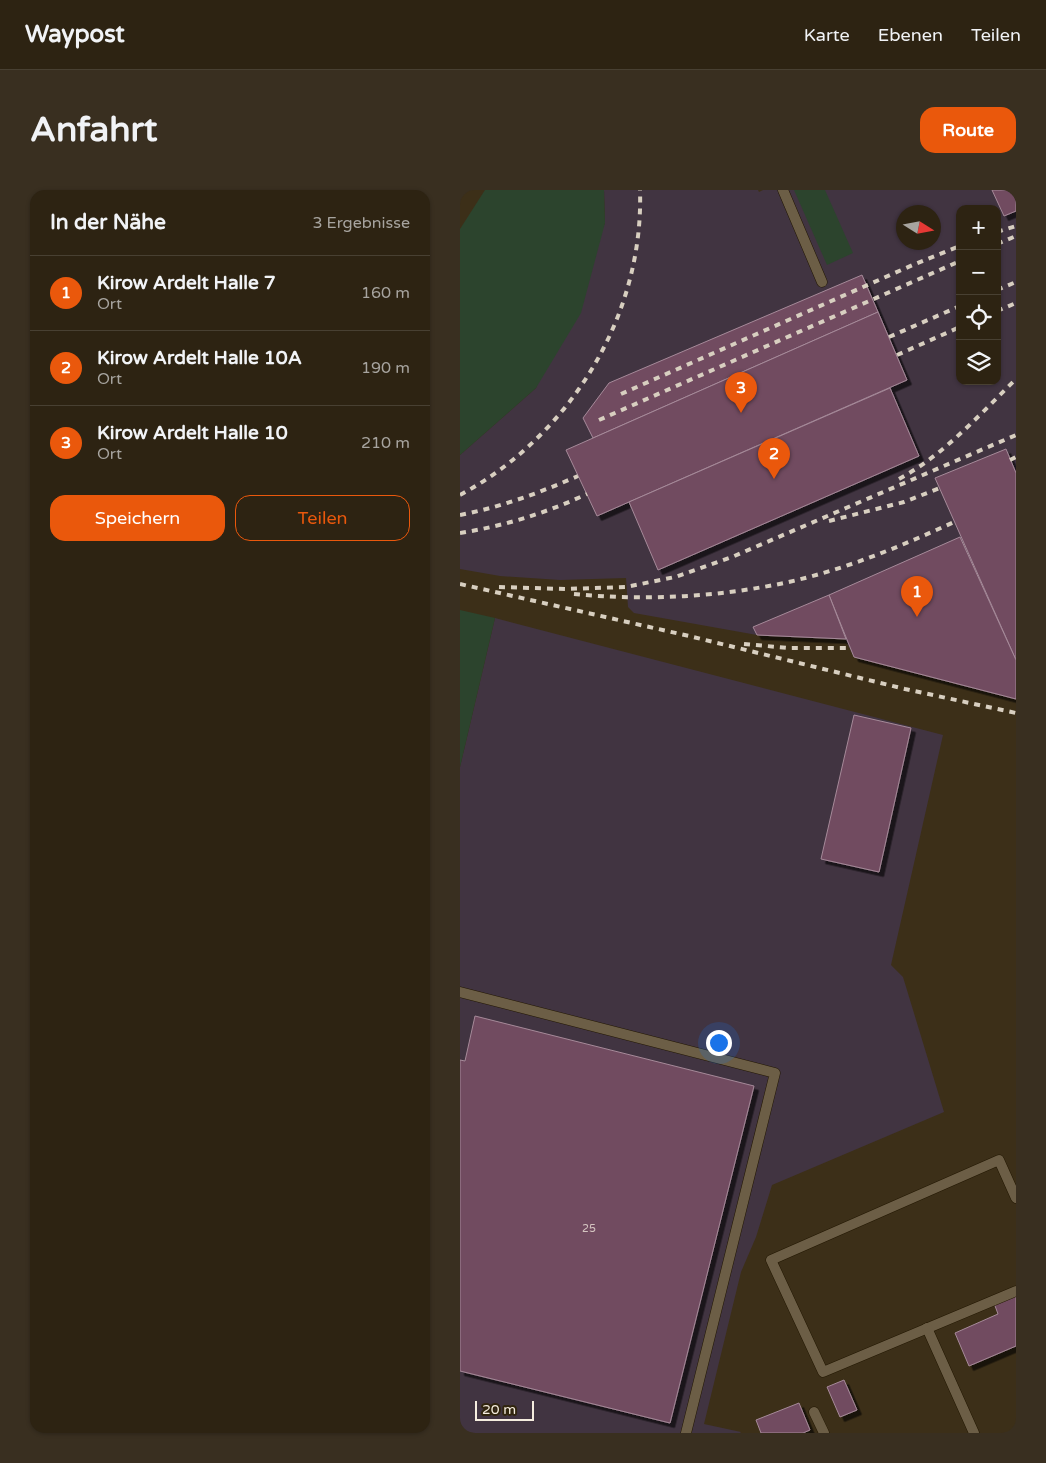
<!DOCTYPE html>
<html lang="de">
<head>
<meta charset="utf-8">
<style>
	body { margin:0; font-family:"Varela Round",sans-serif; background:#392f20; color:#f1f3f6 }
	.controls { position:absolute; right:15px; top:15px; display:grid; overflow:hidden; border-radius:10px; box-shadow:0 1px 4px #0004 }
	.controls button { width:45px; height:45px; display:grid; place-items:center; padding:0; border:0; border-bottom:1px solid #484032; background:#2d2312; color:#f1f3f6; font:25px sans-serif }
	.compass { position:absolute; left:436px; top:15px; width:45px; height:45px; border-radius:50%; background:#2d2312; box-shadow:0 1px 4px #0004; rotate:101deg }
	.scale { position:absolute; left:15px; bottom:12px; width:59px; box-sizing:border-box; padding-left:5px; border:2px solid #f5eddf; border-top:0; font-size:14px; line-height:18px; white-space:nowrap; color:#f5eddf; -webkit-text-stroke:4px #31250e; paint-order:stroke }
	.you { position:absolute; left:258px; top:852px; width:18px; height:18px; margin:-12px; border:4px solid #fff; border-radius:50%; background:#1a73e8; box-shadow:0 0 0 8px #1a73e833 }
	.badge { display:grid; place-items:center; width:32px; height:32px; border-radius:50%; background:#ea580c; color:#fff; font-size:16px; font-weight:700 }
	.pin { position:absolute; translate:-50% -41px; filter:drop-shadow(0 1px 2px #0008) }
	.pin::after { content:''; position:absolute; top:26px; width:18px; height:15px; background:inherit; clip-path:polygon(0 0,100% 0,50% 100%) }
	.list { margin:0; padding:0; list-style:none }
	h2 { display:flex; justify-content:space-between; align-items:center; height:65px; margin:0; padding:0 20px; font-size:21px }
	h2 small { font-size:16px; font-weight:400; color:#a7a49f }
	.list li { display:grid; grid-template-columns:32px 1fr auto; gap:15px; align-items:center; box-sizing:border-box; height:75px; padding:0 20px; border-top:1px solid #484032 }
	.list b { display:block; font-size:19px; white-space:nowrap }
	.list p { margin:0; font-size:16px; white-space:nowrap; color:#a7a49f }
	.list em { font-size:16px; font-style:normal; color:#a7a49f }
	.actions { display:flex; gap:10px; padding:15px 20px }
	.actions a { flex:1; padding:11px 0; border:1px solid #ea580c; border-radius:15px; text-align:center; font-size:18px; color:#ea580c }
	.actions .main { background:#ea580c; color:#fff }
	.icon { flex:none; width:28px; height:28px; fill:none; stroke:currentColor; stroke-width:2; stroke-linecap:round; stroke-linejoin:round }
	.map { position:relative; flex:none; width:556px; height:1243px; overflow:hidden; border-radius:15px }
	header { display:flex; align-items:center; gap:30px; box-sizing:border-box; height:70px; padding:0 25px; background:#2d2312; border-bottom:1px solid #484032 }
	header strong { font-size:24px }
	nav { display:flex; gap:28px; margin-inline-start:auto; font-size:18px }
	.intro { display:flex; align-items:center; justify-content:space-between; box-sizing:border-box; height:120px; padding:0 30px }
	h1 { margin:0; font-size:35px }
	.button { padding:12px 22px; border-radius:15px; background:#ea580c; color:#fff; font-size:18px; font-weight:700 }
	main { display:flex; gap:30px; padding:0 30px }
	aside { flex:1; background:#2d2312; border-radius:15px; box-shadow:0 1px 4px #0004 }
	.map>svg:first-child { display:block }
</style>
</head>
<body>
<header>
<strong>Waypost</strong>
<nav><a>Karte</a><a>Ebenen</a><a>Teilen</a></nav>
</header>
<div class="intro"><h1>Anfahrt</h1><a class="button">Route</a></div>
<main>
<aside>
<h2>In der Nähe<small>3 Ergebnisse</small></h2>
<ul class="list">
<li><span class="badge">1</span><div><b>Kirow Ardelt Halle 7</b><p>Ort</p></div><em>160 m</em></li>
<li><span class="badge">2</span><div><b>Kirow Ardelt Halle 10A</b><p>Ort</p></div><em>190 m</em></li>
<li><span class="badge">3</span><div><b>Kirow Ardelt Halle 10</b><p>Ort</p></div><em>210 m</em></li>
</ul>
<div class="actions"><a class="main">Speichern</a><a>Teilen</a></div>
</aside>
<div class="map">
<svg width="556" height="1243" viewBox="0 0 556 1243">
	<defs>
		<filter id="shadow"><feDropShadow dx="4.5" dy="4.5" stdDeviation="0" flood-color="#0009"/></filter>
	</defs>
	<rect width="100%" height="100%" fill="#3c2f18"/>
	<g fill="#413441" fill-rule="evenodd">
		<path d="M144,0H298L299,2L303,0H556V509L394,467L385,449L297,445L174,423L168,417L166,388L100,390L40,386L0,379V265L76,198L145,33ZM500,19H537V191H500ZM443,22H473V52H443Z"/>
		<path d="M35,428L483,545L431,775L443,787L484,922L312,995L296,1047L281,1082L244,1234L281,1242L280,1243H0V577Z"/>
	</g>
	<g fill="#2c442d">
		<path d="M25,0H144L145,33L121,123L76,198L0,265V39Z"/>
		<path d="M334,0H365L393,63L367,75Z"/>
		<path d="M0,420L35,428L0,577Z"/>
	</g>
	<g fill="#714b61" stroke="#a68a99" filter="url(#shadow)">
		<path d="M532,0H556V21L544,26Z"/>
		<path d="M402,85L418,122L133,248L123,228L149,193Z"/>
		<path d="M418,122L447,190L137,326L106,260Z"/>
		<path d="M430,198L459,266L198,380L169,312Z"/>
		<path d="M546,259L556,283V470L475,288Z"/>
		<path d="M500,347L556,470V509L394,467L369,405Z"/>
		<path d="M369,405L386,449L297,445L293,437Z"/>
		<path d="M394,525L451,538L419,682L361,669Z"/>
		<path d="M15,826L294,896L210,1233L0,1181V870L5,871Z"/>
		<path d="M556,1104V1156L509,1176L495,1143L538,1124L534,1113Z"/>
		<path d="M384,1190L397,1220L380,1227L367,1197Z"/>
		<path d="M339,1213L350,1240L343,1243H301L296,1230Z"/>
	</g>
	<g fill="none" stroke-linecap="round" stroke-linejoin="round">
		<g stroke="#221702" stroke-width="11">
			<g id="lane">
				<path d="M323,0L362,92"/>
				<path d="M0,802L315,883L226,1243"/>
				<path d="M556,1008L539,970L311,1070L363,1182L556,1101"/>
				<path d="M467,1138L514,1243"/>
				<path d="M354,1222L364,1243"/>
			</g>
		</g>
		<use href="#lane" stroke="#6c5e46" stroke-width="10"/>
		<g stroke="#d8cfc0" stroke-width="4" stroke-dasharray="6 6" stroke-linecap="butt">
			<path d="M537,42L556,36"/>
			<path d="M537,54L556,46"/>
			<path d="M537,100L556,92"/>
			<path d="M537,121L556,113"/>
			<path d="M429,147L500,116"/>
			<path d="M437,165L500,137"/>
			<path d="M161,204L455,74L500,56"/>
			<path d="M139,230L500,71"/>
			<path d="M550,270L556,267"/>
			<path d="M439,289C485,264 519,225 556,189"/>
			<path d="M0,305C110,246 184,126 180,0"/>
			<path d="M0,325C41,317 79,303 118,286"/>
			<path d="M369,331L444,312L480,298"/>
			<path d="M0,343C44,336 86,323 127,304"/>
			<path d="M0,394L229,446L445,499L556,523"/>
			<path d="M39,397L105,399L166,397L215,387L272,367L556,245"/>
			<path d="M114,404C176,410 241,408 303,397C369,386 433,360 494,332"/>
			<path d="M284,454L329,458H389"/>
		</g>
	</g>
	<g text-anchor="middle" dominant-baseline="central" stroke-width="5" stroke-linejoin="round" paint-order="stroke">
		<g font-size="11" fill="#d4c4c0">
			<text x="129" y="1038">25</text>
		</g>
	</g>
</svg>
<div class="controls">
<button>+</button>
<button>−</button>
<button><svg class="icon" aria-label="locate" viewBox="0 0 24 24"><circle cx="12" cy="12" r="6"/><path d="M12 2v4M12 18v4M2 12h4M18 12h4"/></svg></button>
<button><svg class="icon" aria-label="layers" viewBox="0 0 24 24"><path d="M12 4l9 5-9 5-9-5zM3 14l9 5 9-5"/></svg></button>
</div>
<svg class="compass" viewBox="-18 -18 36 36"><path d="M0-13l5 13h-10z" fill="#e53935"/><path d="M0 13l5-13h-10z" fill="#a7a49f"/></svg>
<div class="scale">20 m</div>
<div class="you"></div>
<div class="pin badge" style="left:457px;top:427px">1</div>
<div class="pin badge" style="left:314px;top:289px">2</div>
<div class="pin badge" style="left:281px;top:223px">3</div>
</div>
</main>
</body>
</html>
